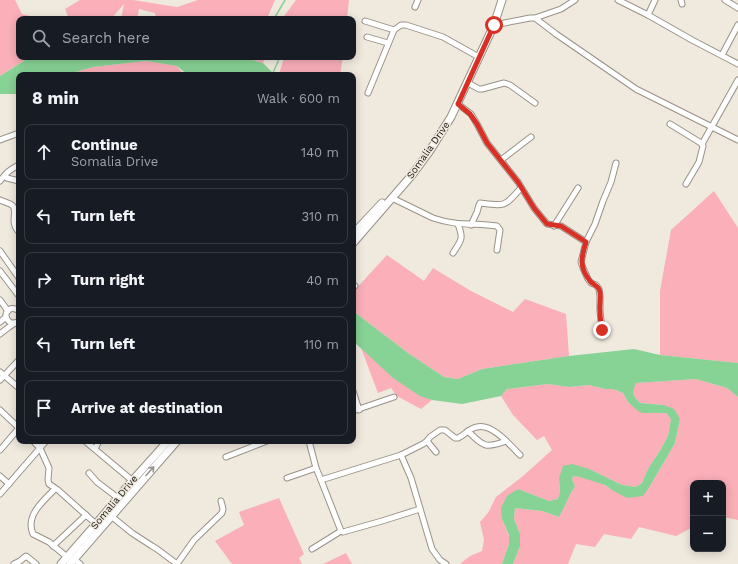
<!DOCTYPE html>
<html lang="en">
<head>
<meta charset="utf-8">
<style>
	body { margin:0; font-family:"Work Sans",sans-serif; background:#20242c; color:#f1f3f6 }
	.controls { position:absolute; right:12px; bottom:12px; display:grid; overflow:hidden; border-radius:8px; box-shadow:0 2px 10px #0003 }
	.controls button { width:36px; height:36px; display:grid; place-items:center; padding:0; border:0; border-bottom:1px solid #363941; background:#171b24; color:#f1f3f6; font:20px sans-serif }
	.stop { position:absolute; width:12px; height:12px; margin:-9px; border:3px solid #d93025; border-radius:50%; background:#fff }
	.stop.end { background:#d93025; border-color:#fff; box-shadow:0 1px 4px #0008 }
	.list { margin:0; padding:0; list-style:none }
	h2 { display:flex; justify-content:space-between; align-items:center; height:52px; margin:0; padding:0 16px; font-size:17px }
	h2 small { font-size:13px; font-weight:400; color:#9ea1a6 }
	.list li { display:grid; grid-template-columns:26px 1fr auto; gap:12px; align-items:center; box-sizing:border-box; height:56px; margin:0 8px 8px; padding:0 8px; border:1px solid #363941; border-radius:8px }
	.list b { display:block; font-size:15px; white-space:nowrap }
	.list p { margin:0; font-size:13px; white-space:nowrap; color:#9ea1a6 }
	.list em { font-size:13px; font-style:normal; color:#9ea1a6 }
	.icon { flex:none; width:22px; height:22px; fill:none; stroke:currentColor; stroke-width:2; stroke-linecap:round; stroke-linejoin:round }
	.map { position:relative; flex:none; width:738px; height:564px; overflow:hidden }
	.search { position:absolute; background:#171b24; box-shadow:0 2px 10px #0003; left:16px; top:16px; width:340px; height:44px; display:flex; align-items:center; gap:10px; box-sizing:border-box; padding:0 14px; border-radius:8px; color:#9ea1a6; font-size:15px }
	.panel { position:absolute; background:#171b24; box-shadow:0 2px 10px #0003; left:16px; top:72px; width:340px; height:372px; border-radius:8px }
	.map>svg:first-child { display:block }
</style>
</head>
<body>
<div class="map">
<svg width="738" height="564" viewBox="0 0 738 564">
	<rect width="100%" height="100%" fill="#f0e9de"/>
	<g fill="#faafb9">
		<path d="M0,0H15L22,14L42,19H19V57H30L0,76Z"/>
		<path d="M80,0H133L177,7L198,0H275L268,16V19H156L155,13L139,9L137,19H121L124,4L111,19H69L65,9Z"/>
		<path d="M296,0H349L347,19H282Z"/>
		<path d="M242,57H266L263,63Z"/>
		<path d="M284,57H343L340,75H279Z"/>
		<path d="M146,61L177,66L184,75H65L93,67Z"/>
		<path d="M714,191L738,228V363L660,355V291L671,230Z"/>
		<path d="M387,255L424,281L433,268L471,291L513,312L525,299L566,314L569,356L482,369L458,379L444,377L408,353L353,311V292Z"/>
		<path d="M361,348C383,368 404,389 432,400L421,409L397,396L391,388L378,393Z"/>
		<path d="M696,379L727,388L738,397V520L723,517V483H693V527L676,536L639,527L631,539L604,534L595,547L576,544L568,564H513L520,546V534L514,519L515,508L542,511L559,517C565,507 569,495 575,486L572,480L573,476C586,477 602,482 612,490L650,486L675,443L680,419L664,405L640,403C633,395 631,393 635,383Z"/>
		<path d="M548,384L569,387L589,385L605,389H613L623,393L628,402L643,413H666L671,419L668,436L661,449L648,469L642,483L636,487L622,485L589,469L559,478L560,492L558,499L549,501L518,489L502,519L509,536V544L502,564H460L470,556L482,551L484,540L480,522L488,513L496,497L523,476L552,450L544,436L537,440L513,415L501,396L507,389Z"/>
		<path d="M279,498L304,554L299,558L302,564H232L215,541L244,525L239,512Z"/>
		<path d="M346,553L352,564H323Z"/>
	</g>
	<g fill="#87d295">
		<path d="M30,57H242L263,63L275,75H188L177,66L146,61L93,67L65,75H19V94H0V76Z"/>
		<path d="M353,311L408,353L444,377L458,379L482,369L569,356L634,349L660,355L738,363V397L727,388L696,379L636,383C631,393 633,395 640,403L664,405L674,409L680,419L675,443L650,486L643,496L627,498L612,490L605,485L580,477L573,476L572,480L575,486C569,495 565,507 559,517L542,511L515,508L514,519L520,534V546L513,564H502L509,544V535L502,519L501,508L507,496L518,489L549,501L558,499L560,492L559,478L563,466L572,464L589,469L622,485L636,487L642,483L648,469L661,449L668,436L671,419L666,413H643L638,411L628,402L623,393L613,389H605L589,385L569,387L548,384L507,389L501,396L462,404L432,400L420,396L393,378L353,341Z"/>
	</g>
	<g fill="none" stroke-linecap="round" stroke-linejoin="round">
		<g stroke="#87d295" stroke-width="1.5">
			<path d="M274,19L285,0"/>
			<path d="M272,75L280,57"/>
		</g>
		<g stroke="#999288" stroke-width="7">
			<g id="minor">
				<path d="M618,0L648,15L692,40L738,64"/>
				<path d="M681,0L682,4"/>
				<path d="M725,0L738,8"/>
				<path d="M415,7L418,0"/>
				<path d="M648,15L655,0"/>
				<path d="M535,18L561,9L575,0"/>
				<path d="M365,21L394,30"/>
				<path d="M490,24L494,25L530,18H535L556,34L636,89L738,140"/>
				<path d="M367,37L388,43"/>
				<path d="M722,55L738,25"/>
				<path d="M468,83L479,89H482L504,83L510,85L535,103"/>
				<path d="M368,93L394,30L401,25H406L443,37L477,56"/>
				<path d="M458,104L471,114L477,124L487,143L518,182L534,208L547,224L561,226L586,242"/>
				<path d="M670,124L701,143L703,146L699,162L686,184"/>
				<path d="M0,140L19,133"/>
				<path d="M702,144L738,80"/>
				<path d="M501,160L531,137"/>
				<path d="M19,165C13,168 9,170 5,175L7,178L19,181"/>
				<path d="M0,181L5,175"/>
				<path d="M392,198L433,218C456,226 474,223 497,226L500,230L497,250"/>
				<path d="M0,200C4,202 10,203 13,206C17,211 12,220 15,226C15,227 18,231 19,232"/>
				<path d="M471,225L477,212L479,205L480,203C506,206 504,207 521,188"/>
				<path d="M554,226L578,188"/>
				<path d="M0,251L19,278"/>
				<path d="M453,253C461,240 464,240 458,224"/>
				<path d="M0,271L19,296"/>
				<path d="M353,285L355,286"/>
				<path d="M0,300L8,311"/>
				<path d="M19,311C9,303 0,316 11,323H16L19,321"/>
				<path d="M0,322L6,317"/>
				<path d="M602,330L600,311V296L599,289L596,285L591,283L588,279L583,268L581,262L586,242L595,224L603,201L611,182L616,163"/>
				<path d="M0,334L9,327L15,323"/>
				<path d="M0,372L19,388"/>
				<path d="M0,380L19,360"/>
				<path d="M353,391L359,410"/>
				<path d="M0,410L19,428"/>
				<path d="M353,411L394,397"/>
				<path d="M468,431C483,446 485,449 506,441"/>
				<path d="M33,441L40,448L49,468L48,480L49,484L58,490L96,524"/>
				<path d="M85,441L134,482"/>
				<path d="M309,441L316,468L321,480L401,455L411,478L432,549L440,560L446,564"/>
				<path d="M427,441L436,452"/>
				<path d="M95,449L99,441"/>
				<path d="M0,450L19,428"/>
				<path d="M401,455L423,444L427,441L430,437L440,430H445L455,438H458C465,435 469,428 477,427C492,423 510,445 520,455"/>
				<path d="M226,457L267,441"/>
				<path d="M89,473L97,482L118,498"/>
				<path d="M0,476L9,484"/>
				<path d="M287,478L316,468"/>
				<path d="M321,480L341,531L343,532L382,521L420,509"/>
				<path d="M55,489C43,501 25,516 33,534L49,542L67,557"/>
				<path d="M0,494L46,441"/>
				<path d="M111,516L132,533L152,546L157,549L177,564"/>
				<path d="M53,546L86,515"/>
				<path d="M312,549L341,531"/>
				<path d="M74,559L80,564"/>
				<path d="M14,564L20,561L26,556L36,564"/>
				<path d="M177,564L194,540L222,513L223,509L221,501"/>
			</g>
		</g>
		<g stroke="#999288" stroke-width="9">
			<g id="major">
				<path d="M353,234L382,203"/>
				<path d="M353,243L412,175L429,152L451,117L494,25L502,0"/>
				<path d="M61,564L96,524L132,481L168,441"/>
				<path d="M70,564L177,441"/>
			</g>
		</g>
		<use href="#minor" stroke="#fff" stroke-width="5"/>
		<use href="#major" stroke="#fff" stroke-width="7"/>
	</g>
	<defs><path id="oneway-shaft" d="M-6 0H5M1.5-3L5.5 0L1.5 3" fill="none" stroke-width="1.6" stroke-linecap="round" stroke-linejoin="round"/></defs>
	<use stroke="#989795" href="#oneway-shaft" transform="translate(150 471) rotate(-48)"/>
	<g fill="none" stroke-linecap="round" stroke-linejoin="round">
		<path stroke="#d93025" stroke-width="5" d="M494,25L458,104L470,114L477,124L487,143L518,182L534,208L547,224L561,226L586,242C581,258 579,267 590,281C592,284 597,285 599,289C602,295 599,304 600,311C600,317 601,324 602,330"/>
	</g>
	<g text-anchor="middle" dominant-baseline="central" stroke-width="3" stroke-linejoin="round" paint-order="stroke">
		<g font-size="10" fill="#191713" stroke="#f0e9de">
			<text transform="translate(428 150) rotate(-55)">Somalia Drive</text>
			<text transform="translate(114 502) rotate(-50)">Somalia Drive</text>
		</g>
	</g>
</svg>
<div class="controls">
<button>+</button>
<button>−</button>
</div>
<div class="stop" style="left:494px;top:25px"></div>
<div class="stop end" style="left:602px;top:330px"></div>
<div class="search"><svg class="icon" aria-label="search" viewBox="0 0 24 24"><circle cx="10" cy="10" r="6"/><path d="M15 15l6 6"/></svg>Search here</div>
<section class="panel">
<h2>8 min<small>Walk · 600 m</small></h2>
<ul class="list">
<li><svg class="icon" aria-label="ahead" viewBox="0 0 24 24"><path d="M12 20V5M6 11l6-6 6 6"/></svg><div><b>Continue</b><p>Somalia Drive</p></div><em>140 m</em></li>
<li><svg class="icon" aria-label="left" viewBox="0 0 24 24"><path d="M17 20v-9H6M10 6l-5 5 5 5"/></svg><div><b>Turn left</b></div><em>310 m</em></li>
<li><svg class="icon" aria-label="right" viewBox="0 0 24 24"><path d="M7 20v-9h11M14 6l5 5-5 5"/></svg><div><b>Turn right</b></div><em>40 m</em></li>
<li><svg class="icon" aria-label="left" viewBox="0 0 24 24"><path d="M17 20v-9H6M10 6l-5 5 5 5"/></svg><div><b>Turn left</b></div><em>110 m</em></li>
<li><svg class="icon" aria-label="arrive" viewBox="0 0 24 24"><path d="M6 21V4h12l-3 4 3 4H6"/></svg><div><b>Arrive at destination</b></div></li>
</ul>
</section>
</div>
</body>
</html>
